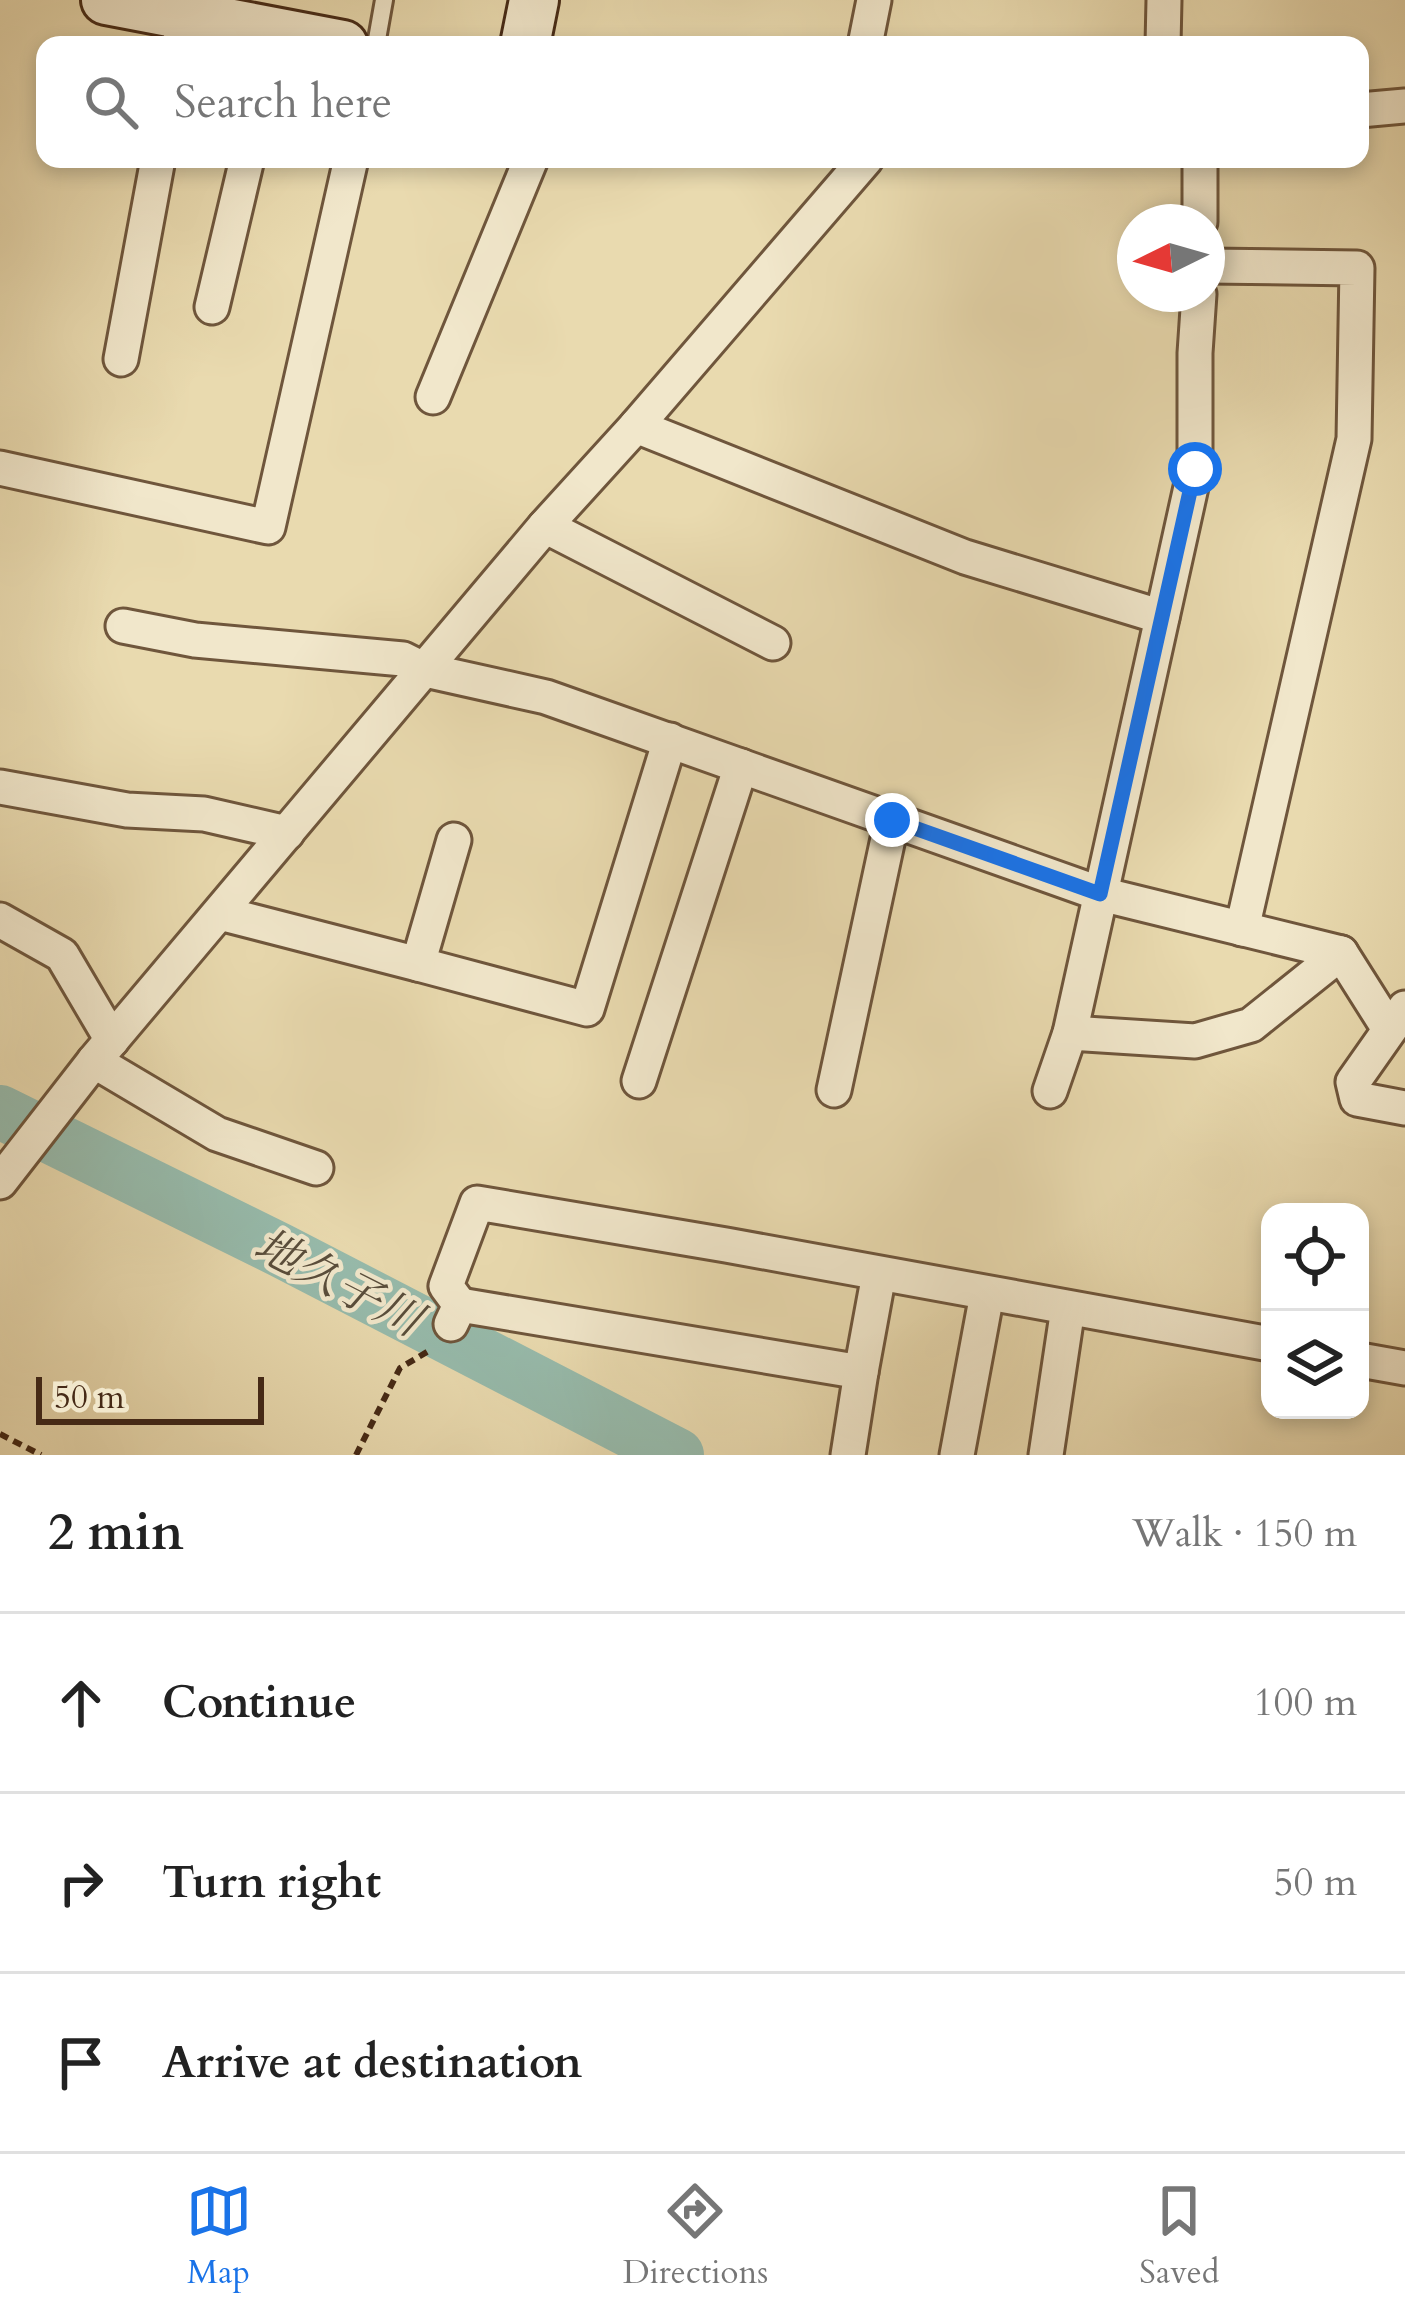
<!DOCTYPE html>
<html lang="en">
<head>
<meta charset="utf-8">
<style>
	body { margin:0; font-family:Cardo,"Noto Serif JP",serif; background:#f6f6f6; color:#222 }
	.controls { position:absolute; right:36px; bottom:36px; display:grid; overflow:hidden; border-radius:24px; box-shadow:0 6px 18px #0003 }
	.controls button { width:108px; height:108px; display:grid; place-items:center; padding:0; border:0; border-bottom:3px solid #e0e0e0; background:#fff; color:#222; font:60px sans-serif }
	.compass { position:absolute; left:1117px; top:204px; width:108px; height:108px; border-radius:50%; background:#fff; box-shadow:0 6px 18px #0003; rotate:265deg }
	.scale { position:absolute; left:36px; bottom:30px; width:228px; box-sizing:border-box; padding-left:12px; border:6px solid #462a16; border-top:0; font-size:33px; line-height:42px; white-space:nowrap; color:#462a16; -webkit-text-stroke:9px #f1e7cb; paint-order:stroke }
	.stop { position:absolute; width:36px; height:36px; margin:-27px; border:9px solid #1a73e8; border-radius:50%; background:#fff }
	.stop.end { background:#1a73e8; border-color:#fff; box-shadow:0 3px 12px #0008 }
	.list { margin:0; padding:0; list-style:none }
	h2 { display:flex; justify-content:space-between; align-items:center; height:156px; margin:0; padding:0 48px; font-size:51px }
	h2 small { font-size:39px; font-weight:400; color:#767676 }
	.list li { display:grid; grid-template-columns:78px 1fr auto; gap:36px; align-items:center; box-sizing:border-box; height:180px; padding:0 48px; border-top:3px solid #e0e0e0 }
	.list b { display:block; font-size:45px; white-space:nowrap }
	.list em { font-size:39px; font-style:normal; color:#767676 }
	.icon { flex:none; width:66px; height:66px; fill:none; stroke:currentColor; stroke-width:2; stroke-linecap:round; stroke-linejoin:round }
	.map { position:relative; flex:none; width:1405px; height:1455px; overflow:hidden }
	.search { position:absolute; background:#fff; box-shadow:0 6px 18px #0003; left:36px; right:36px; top:36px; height:132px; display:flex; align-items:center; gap:30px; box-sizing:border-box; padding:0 42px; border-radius:24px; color:#767676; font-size:45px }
	.sheet { height:696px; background:#fff }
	nav { display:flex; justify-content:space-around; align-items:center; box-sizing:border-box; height:168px; border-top:3px solid #e0e0e0; background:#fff; font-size:33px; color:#767676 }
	nav a { display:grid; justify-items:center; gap:6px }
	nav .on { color:#1a73e8 }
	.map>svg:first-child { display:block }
</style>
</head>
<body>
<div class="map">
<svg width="1405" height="1455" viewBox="0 0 1405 1455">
	<rect width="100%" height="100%" fill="#e9daaf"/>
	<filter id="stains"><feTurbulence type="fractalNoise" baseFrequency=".00167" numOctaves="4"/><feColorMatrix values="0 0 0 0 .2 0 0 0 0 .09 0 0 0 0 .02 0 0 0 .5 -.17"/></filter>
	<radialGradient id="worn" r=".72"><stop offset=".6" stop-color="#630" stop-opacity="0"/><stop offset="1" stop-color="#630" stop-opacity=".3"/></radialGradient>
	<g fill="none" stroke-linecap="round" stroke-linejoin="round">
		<path stroke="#97bbac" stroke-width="54" d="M0,1112L280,1250L677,1455"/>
		<g stroke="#6f563c" stroke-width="22">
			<path id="lane" d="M376,45L384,0"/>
		</g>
		<g stroke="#6f563c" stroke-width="39">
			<g id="street">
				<path d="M179,45L185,15"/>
				<path d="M865,45L874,0"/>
				<path d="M1163,45L1164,0"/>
				<path d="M1360,110L1405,106"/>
				<path d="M1200,159V222"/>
				<path d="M1207,266L1357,268L1354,439L1242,929"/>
				<path d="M212,307L247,159"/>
				<path d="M121,359L158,159"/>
				<path d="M433,397L531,159"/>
				<path d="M636,426L965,557L1162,617"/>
				<path d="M0,468L268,527L351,159"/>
				<path d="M545,526L773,643"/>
				<path d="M123,626L195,640L403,659L425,670L546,697L1101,894L1341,953L1389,1029"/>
				<path d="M0,787L127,810L204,814L287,833"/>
				<path d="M454,840L418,964L587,1009L670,740"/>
				<path d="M220,913L418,964"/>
				<path d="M0,920L62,955L112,1040"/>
				<path d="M1405,1008L1353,1082L1357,1099L1405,1108"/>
				<path d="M1070,1033L1195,1041L1251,1025L1341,953"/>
				<path d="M94,1061L217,1134L316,1168"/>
				<path d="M639,1081L741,766"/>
				<path d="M834,1090L892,820"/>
				<path d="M1050,1091L1070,1033L1195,469V353L1199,294"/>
				<path d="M0,1182L94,1061L545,526L636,426L866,159"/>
				<path d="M460,1305L861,1372L879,1274"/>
				<path d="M451,1324L460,1305L446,1286L477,1203L726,1245L1270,1344"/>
				<path d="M1360,1360L1405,1368"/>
				<path d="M848,1455L861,1372"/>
				<path d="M957,1455L987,1294"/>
				<path d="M1046,1455L1068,1308"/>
			</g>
		</g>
		<g stroke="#462a16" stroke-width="54">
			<g id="secondary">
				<path d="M106,0L343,45"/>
				<path d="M525,45L534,0"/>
			</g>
		</g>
		<g stroke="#462a16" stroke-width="6" stroke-dasharray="9 6" stroke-linecap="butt">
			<path d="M0,1434L41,1455"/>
			<path d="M356,1455L400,1368L432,1349"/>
		</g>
		<use href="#lane" stroke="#f1e7cb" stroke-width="16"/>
		<use href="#street" stroke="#f1e7cb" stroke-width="33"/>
		<use href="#secondary" stroke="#f1e7cb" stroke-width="48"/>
	</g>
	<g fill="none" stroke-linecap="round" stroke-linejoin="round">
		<path stroke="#1a73e8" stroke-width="15" d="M892,820L1100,894L1195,469"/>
	</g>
	<g text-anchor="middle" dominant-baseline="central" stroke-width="9" stroke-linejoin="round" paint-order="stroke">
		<g font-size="45" font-style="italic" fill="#5a4e3c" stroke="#f1e7cb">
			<text transform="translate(338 1283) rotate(27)">地久子川</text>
		</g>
	</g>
	<rect width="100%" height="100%" filter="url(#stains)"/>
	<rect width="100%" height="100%" fill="url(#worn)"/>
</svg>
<div class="controls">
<button><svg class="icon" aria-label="locate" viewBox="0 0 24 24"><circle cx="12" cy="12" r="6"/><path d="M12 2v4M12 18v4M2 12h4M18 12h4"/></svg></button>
<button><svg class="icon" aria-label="layers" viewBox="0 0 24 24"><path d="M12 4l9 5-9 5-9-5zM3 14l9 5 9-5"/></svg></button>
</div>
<svg class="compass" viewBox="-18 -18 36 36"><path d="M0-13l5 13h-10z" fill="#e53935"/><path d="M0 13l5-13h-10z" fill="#767676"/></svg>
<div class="scale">50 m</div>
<div class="stop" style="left:1195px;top:469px"></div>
<div class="stop end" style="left:892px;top:820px"></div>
<div class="search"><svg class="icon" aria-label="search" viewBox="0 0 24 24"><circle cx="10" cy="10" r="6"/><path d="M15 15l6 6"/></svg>Search here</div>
</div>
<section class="sheet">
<h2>2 min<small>Walk · 150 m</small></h2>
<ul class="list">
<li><svg class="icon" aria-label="ahead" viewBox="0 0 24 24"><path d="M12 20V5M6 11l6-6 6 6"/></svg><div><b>Continue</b></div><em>100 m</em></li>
<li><svg class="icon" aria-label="right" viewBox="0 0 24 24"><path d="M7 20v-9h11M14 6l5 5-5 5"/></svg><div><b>Turn right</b></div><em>50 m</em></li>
<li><svg class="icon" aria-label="arrive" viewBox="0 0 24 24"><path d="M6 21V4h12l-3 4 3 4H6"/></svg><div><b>Arrive at destination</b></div></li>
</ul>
</section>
<nav>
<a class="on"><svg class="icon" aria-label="map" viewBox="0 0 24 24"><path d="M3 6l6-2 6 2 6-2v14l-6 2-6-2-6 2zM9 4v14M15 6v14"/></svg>Map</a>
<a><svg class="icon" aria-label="directions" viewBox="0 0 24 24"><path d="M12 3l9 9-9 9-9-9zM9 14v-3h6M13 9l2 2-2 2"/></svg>Directions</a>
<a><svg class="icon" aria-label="saved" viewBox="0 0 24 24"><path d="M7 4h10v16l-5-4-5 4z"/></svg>Saved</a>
</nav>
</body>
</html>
